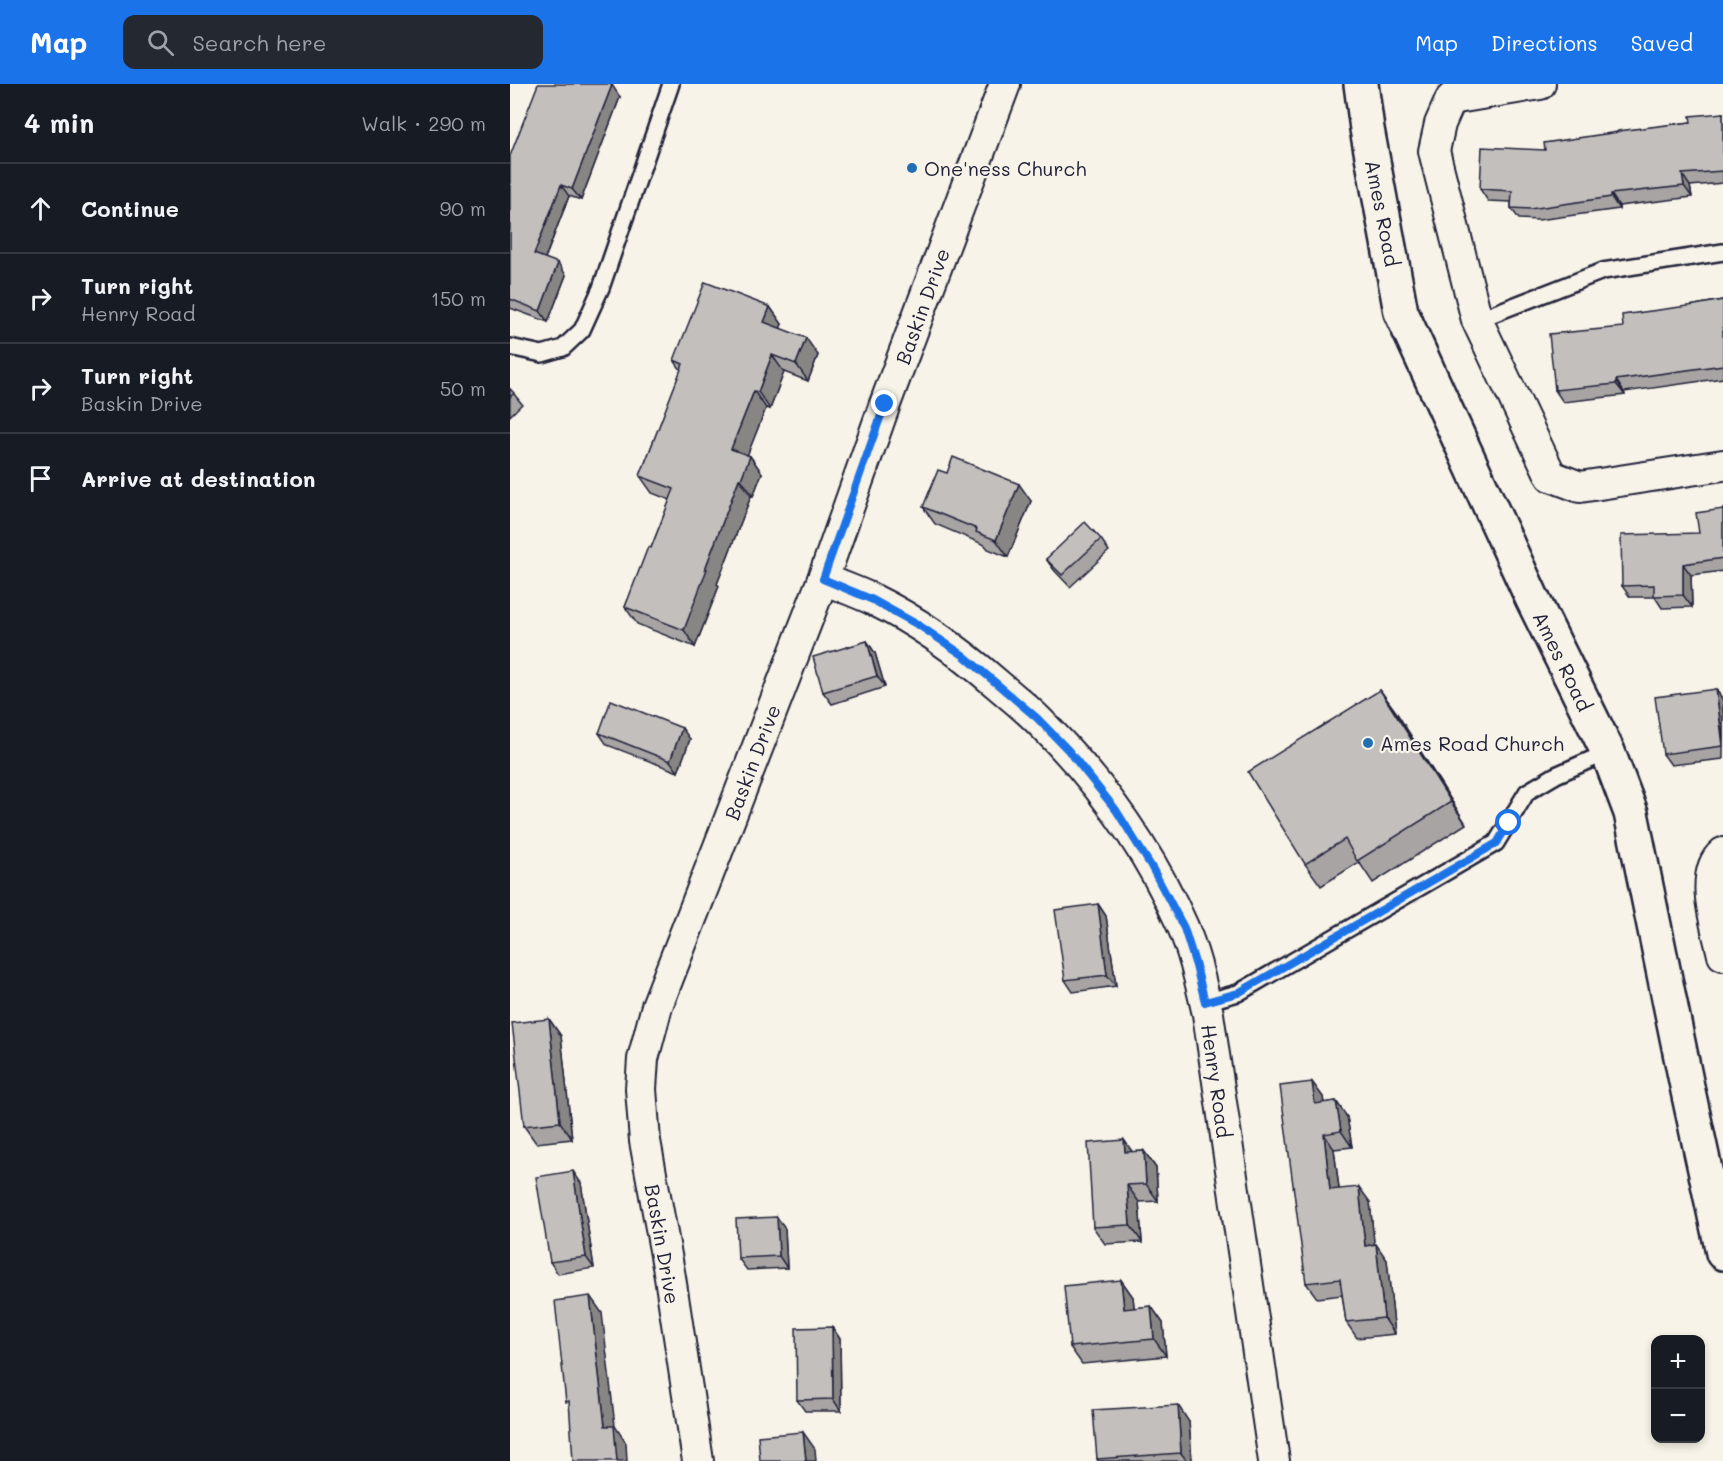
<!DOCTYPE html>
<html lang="en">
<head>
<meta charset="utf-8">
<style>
	body { margin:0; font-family:Mali,sans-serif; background:#242831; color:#f1f3f6 }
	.controls { position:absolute; right:18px; bottom:18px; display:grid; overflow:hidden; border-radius:12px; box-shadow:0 3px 9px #0003 }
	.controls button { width:54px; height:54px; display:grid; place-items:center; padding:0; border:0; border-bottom:2px solid #363941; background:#171b24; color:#f1f3f6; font:30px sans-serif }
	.stop { position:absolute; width:18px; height:18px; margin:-14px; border:4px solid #1a73e8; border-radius:50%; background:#fff }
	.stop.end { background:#1a73e8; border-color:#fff; box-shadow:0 2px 6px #0008 }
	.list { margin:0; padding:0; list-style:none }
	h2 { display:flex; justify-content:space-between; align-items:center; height:78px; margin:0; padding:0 24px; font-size:26px }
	h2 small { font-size:20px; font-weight:400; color:#9ea1a6 }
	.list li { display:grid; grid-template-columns:39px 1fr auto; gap:18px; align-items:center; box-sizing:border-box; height:90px; padding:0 24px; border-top:2px solid #363941 }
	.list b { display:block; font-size:22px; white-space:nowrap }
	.list p { margin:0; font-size:20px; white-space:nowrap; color:#9ea1a6 }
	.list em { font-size:20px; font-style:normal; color:#9ea1a6 }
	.icon { flex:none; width:33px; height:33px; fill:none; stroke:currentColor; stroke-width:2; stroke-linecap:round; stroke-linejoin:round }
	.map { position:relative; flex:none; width:1213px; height:1377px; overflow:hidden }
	header { display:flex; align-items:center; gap:36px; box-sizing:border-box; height:84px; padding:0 30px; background:#1a73e8; color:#fff }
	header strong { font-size:28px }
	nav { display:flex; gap:33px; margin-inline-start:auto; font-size:21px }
	.search { width:420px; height:54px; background:#242831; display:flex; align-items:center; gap:15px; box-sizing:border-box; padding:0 21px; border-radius:12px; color:#9ea1a6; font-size:22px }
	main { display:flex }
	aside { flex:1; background:#171b24 }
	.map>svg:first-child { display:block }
</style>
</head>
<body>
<header>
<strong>Map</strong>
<div class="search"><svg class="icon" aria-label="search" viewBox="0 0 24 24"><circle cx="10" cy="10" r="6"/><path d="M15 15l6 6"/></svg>Search here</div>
<nav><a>Map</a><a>Directions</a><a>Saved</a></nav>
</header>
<main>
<aside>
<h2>4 min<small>Walk · 290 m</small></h2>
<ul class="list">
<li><svg class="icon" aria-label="ahead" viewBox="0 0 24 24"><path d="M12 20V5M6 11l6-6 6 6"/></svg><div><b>Continue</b></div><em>90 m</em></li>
<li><svg class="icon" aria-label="right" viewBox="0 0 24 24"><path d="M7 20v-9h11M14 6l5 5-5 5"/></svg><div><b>Turn right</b><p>Henry Road</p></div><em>150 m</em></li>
<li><svg class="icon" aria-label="right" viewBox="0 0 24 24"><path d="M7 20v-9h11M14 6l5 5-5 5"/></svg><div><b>Turn right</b><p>Baskin Drive</p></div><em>50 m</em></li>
<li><svg class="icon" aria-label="arrive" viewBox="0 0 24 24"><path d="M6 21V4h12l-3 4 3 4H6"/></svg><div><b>Arrive at destination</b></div></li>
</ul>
</aside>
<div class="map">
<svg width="1213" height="1377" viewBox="0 0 1213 1377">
	<rect width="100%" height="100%" fill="#f7f3e8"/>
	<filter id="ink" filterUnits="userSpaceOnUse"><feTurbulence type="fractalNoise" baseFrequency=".0167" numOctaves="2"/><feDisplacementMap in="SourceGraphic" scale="12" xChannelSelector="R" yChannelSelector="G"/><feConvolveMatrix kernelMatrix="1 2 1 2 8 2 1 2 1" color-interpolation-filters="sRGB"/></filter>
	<g filter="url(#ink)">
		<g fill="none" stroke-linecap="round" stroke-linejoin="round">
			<g stroke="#22223b" stroke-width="20">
				<g id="service">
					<path d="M967,236L1093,187L1213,168"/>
					<path d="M0,263L32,270L53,264L72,246L91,204L161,0"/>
					<path d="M695,918L728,909L986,759L1017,708L1046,691L1098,668"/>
				</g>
			</g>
			<g stroke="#22223b" stroke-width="34">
				<g id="minor">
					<path d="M1030,0L941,15L930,40L924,67L967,236L1041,392L1070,403L1213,381"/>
					<path d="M313,495C330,502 347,508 364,516C409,538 449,567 487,600C501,612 515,623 528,636C588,695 639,766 673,843C685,871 691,901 698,930L764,1377"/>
					<path d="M1213,769C1188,790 1207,843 1213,871"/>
					<path d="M188,1377L160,1193L135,1057L131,1005L133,975L147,922L313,495L375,320L495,0"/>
				</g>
			</g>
			<g stroke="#22223b" stroke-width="38">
				<path id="tertiary" d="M851,0L857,45L891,228L1022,514L1098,668L1121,729L1178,1007L1213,1169"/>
			</g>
			<use href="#service" stroke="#f7f3e8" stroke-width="15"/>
			<use href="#minor" stroke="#f7f3e8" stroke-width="30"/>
			<use href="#tertiary" stroke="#f7f3e8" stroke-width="33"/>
		</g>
		<g fill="#a7a4a3" stroke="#22223b" stroke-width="1.5">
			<path d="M110,13L71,116L59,112L35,175L56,191L38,238L0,224V72Z"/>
			<path d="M1213,29V99L1180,102L1182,113L1109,122V125L1028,136L1009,135L1001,124V118L978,117L970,105L1035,66L1108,48L1181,38Z"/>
			<path d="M1213,216V294L1114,308L1115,311L1053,318L1045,306L1113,243L1185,221Z"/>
			<path d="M260,223L272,240L270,244L308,271L298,297L274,288L260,325L256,324L237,371L240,372L252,389L243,412H241L207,500L209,502L185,563L127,540L115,523L141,464L160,416L142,409L130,392L171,286L164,276Z"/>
			<path d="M0,305L12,320L0,332Z"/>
			<path d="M437,389L521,417L498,473L478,465L475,461L425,440L413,423Z"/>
			<path d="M1213,425V487L1181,491L1182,523L1152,524L1145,513H1120L1112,502L1189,449Z"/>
			<path d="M591,455L599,467L560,503L544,486L536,475Z"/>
			<path d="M357,557L365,569L375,603L322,620L313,608Z"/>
			<path d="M1206,605L1213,616V675L1161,681L1153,670Z"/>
			<path d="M870,606L886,628L956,740L863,799L849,778L811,802L795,780Z"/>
			<path d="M89,649L180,655L168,688L97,661Z"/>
			<path d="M588,820L596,832L606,902L563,908L555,896Z"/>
			<path d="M39,935L51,952L62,1055L26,1059L14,1042Z"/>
			<path d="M802,998L813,1013L814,1019L826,1017L837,1033L842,1063L824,1065L829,1105L860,1118L864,1161L877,1176L885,1250L847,1254L836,1238L832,1211L807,1214L796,1199Z"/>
			<path d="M614,1056L622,1068L634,1067L646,1084L648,1117L629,1118L632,1158L595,1160L583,1143Z"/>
			<path d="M71,1099L84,1184L48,1190L40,1178Z"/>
			<path d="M275,1145L277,1184L237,1186L228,1174Z"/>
			<path d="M611,1196L623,1213L624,1224L641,1222L653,1239L656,1272L572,1280L560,1263Z"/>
			<path d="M322,1243L330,1255L331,1327H295L287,1316Z"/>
			<path d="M679,1338L682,1377H588L587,1375Z"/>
		</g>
		<g fill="#888684" stroke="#22223b" stroke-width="1.5">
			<path d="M102,1L110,13L71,116L62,105Z"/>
			<path d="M1172,90L1180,102L1182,113L1174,102Z"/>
			<path d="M51,101L59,112L32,182L24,170Z"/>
			<path d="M1101,110L1109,122V125L1101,113Z"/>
			<path d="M48,179L56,191L38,238L30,227Z"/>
			<path d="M260,223L272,240L266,255L254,238Z"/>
			<path d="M296,254L308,271L298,297L286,280Z"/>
			<path d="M262,271L274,288L260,325L248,308Z"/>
			<path d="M1106,296L1114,308L1115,311L1106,300Z"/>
			<path d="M244,307L256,324L233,382L221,365Z"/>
			<path d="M240,372L252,389L243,412L231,395Z"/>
			<path d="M229,395L241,412L207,500L209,502L185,563L174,546L195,485Z"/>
			<path d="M509,400L521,417L498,473L486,456Z"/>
			<path d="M1173,480L1181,491L1182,523L1173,511Z"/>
			<path d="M357,557L365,569L375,603L367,592Z"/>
			<path d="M1206,605L1213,616V658Z"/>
			<path d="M870,606L886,628L956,740L941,718Z"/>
			<path d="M172,644L180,655L168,688L160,677Z"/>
			<path d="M588,820L596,832L606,902L597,891Z"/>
			<path d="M39,935L51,952L62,1055L50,1038Z"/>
			<path d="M802,998L813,1013L816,1035L805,1020Z"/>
			<path d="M826,1017L837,1033L842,1063L831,1047Z"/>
			<path d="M814,1050L824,1065L831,1122L820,1106Z"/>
			<path d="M614,1056L626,1073L615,1068Z"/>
			<path d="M634,1067L646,1084L648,1117L636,1100Z"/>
			<path d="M63,1087L71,1099L84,1184L76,1173Z"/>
			<path d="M617,1101L629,1118L632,1158L620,1141Z"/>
			<path d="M849,1103L860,1118L866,1177L855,1162Z"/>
			<path d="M267,1133L275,1145L277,1184L269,1172Z"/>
			<path d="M866,1160L877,1176L885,1250L874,1234Z"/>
			<path d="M611,1196L623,1213L626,1242L614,1225Z"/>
			<path d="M80,1212L92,1229L105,1342L116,1359L117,1377H107L95,1342Z"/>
			<path d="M641,1222L653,1239L656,1272L644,1255Z"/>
			<path d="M322,1243L330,1255L331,1327L323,1315Z"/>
			<path d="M668,1321L679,1338L682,1377H677L671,1369Z"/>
			<path d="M293,1348L305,1365L306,1377H296Z"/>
		</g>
		<g fill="#c2bfbd" stroke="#22223b" stroke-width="1.5">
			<path d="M28,0H99L102,1L62,105L51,101L24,170L48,179L30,227L0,215V72Z"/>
			<path d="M1213,29V87L1172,90L1174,102L1101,110V113L1020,125L1001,124L1002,107L970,105L972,63L1035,66L1034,59L1108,48V47L1181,38L1180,32Z"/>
			<path d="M195,198L260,223L254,238L296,254L286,280L262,271L248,308L244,307L221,365L240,372L231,395H229L195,485H197L174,546L115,523L138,463L141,464L164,405L130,392L173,280L164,276Z"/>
			<path d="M1213,216V281L1106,296V300L1045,306L1039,250L1113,243L1112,231L1185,221Z"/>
			<path d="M0,305L4,309L0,313Z"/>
			<path d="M443,373L509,400L486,456L466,448L467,445L413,423L428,386L437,389Z"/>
			<path d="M1213,425V474L1173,480V511L1144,512V501L1112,502L1111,451L1189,449L1186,429Z"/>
			<path d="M575,438L591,455L552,491L536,475Z"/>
			<path d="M357,557L367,592L313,608L303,573Z"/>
			<path d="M1206,605L1213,662L1153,670L1145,613Z"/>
			<path d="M870,606L941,718L847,777L835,755L795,780L738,688Z"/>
			<path d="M101,616L172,644L160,677L89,649Z"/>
			<path d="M588,820L597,891L555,896L545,826Z"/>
			<path d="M39,935L50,1038L14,1042L2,939Z"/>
			<path d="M802,998L805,1020L826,1017L831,1047L814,1050L820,1106L849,1103L855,1162L866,1160L874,1234L836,1238L830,1195L796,1199L770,1002Z"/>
			<path d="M614,1056L615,1068L634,1067L636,1100L617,1101L620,1141L583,1143L578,1059Z"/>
			<path d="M63,1087L76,1173L40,1178L26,1093Z"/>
			<path d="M267,1133L269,1172L228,1174L226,1135Z"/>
			<path d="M611,1196L614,1225L641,1222L644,1255L560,1263L554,1202Z"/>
			<path d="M80,1212L95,1342H104L107,1377H63L59,1317L56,1318L45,1217Z"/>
			<path d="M322,1243L323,1315L287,1316L286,1244Z"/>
			<path d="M668,1321L671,1369L587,1375L583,1326Z"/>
			<path d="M293,1348L296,1377H250L248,1352Z"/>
		</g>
	</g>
	<g fill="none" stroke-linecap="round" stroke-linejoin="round" filter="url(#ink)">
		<path stroke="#1a73e8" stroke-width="8" d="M375,320L313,495L363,516L410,542L453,571L527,634L558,666L606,726L641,782L674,844L686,882L695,918L728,909L987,759L999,739"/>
	</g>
	<g fill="#1f6fb2" stroke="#f7f3e8" stroke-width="2">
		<circle cx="402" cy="84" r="6"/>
		<circle cx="858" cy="659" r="6"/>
	</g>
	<g text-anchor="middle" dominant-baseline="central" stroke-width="4.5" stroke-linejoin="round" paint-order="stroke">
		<g font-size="20" fill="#22223b" stroke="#f7f3e8" text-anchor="start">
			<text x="414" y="84">One'ness Church</text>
			<text x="870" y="659">Ames Road Church</text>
		</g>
		<g font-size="20" fill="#22223b" stroke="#f7f3e8">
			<text transform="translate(873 129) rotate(79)">Ames Road</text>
			<text transform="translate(412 222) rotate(-70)">Baskin Drive</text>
			<text transform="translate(1053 577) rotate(64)">Ames Road</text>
			<text transform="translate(242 678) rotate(-69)">Baskin Drive</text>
			<text transform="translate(707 997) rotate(82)">Henry Road</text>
			<text transform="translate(153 1160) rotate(80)">Baskin Drive</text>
		</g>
	</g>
</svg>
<div class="controls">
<button>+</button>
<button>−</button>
</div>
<div class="stop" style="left:999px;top:739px"></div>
<div class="stop end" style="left:375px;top:320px"></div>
</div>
</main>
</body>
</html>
